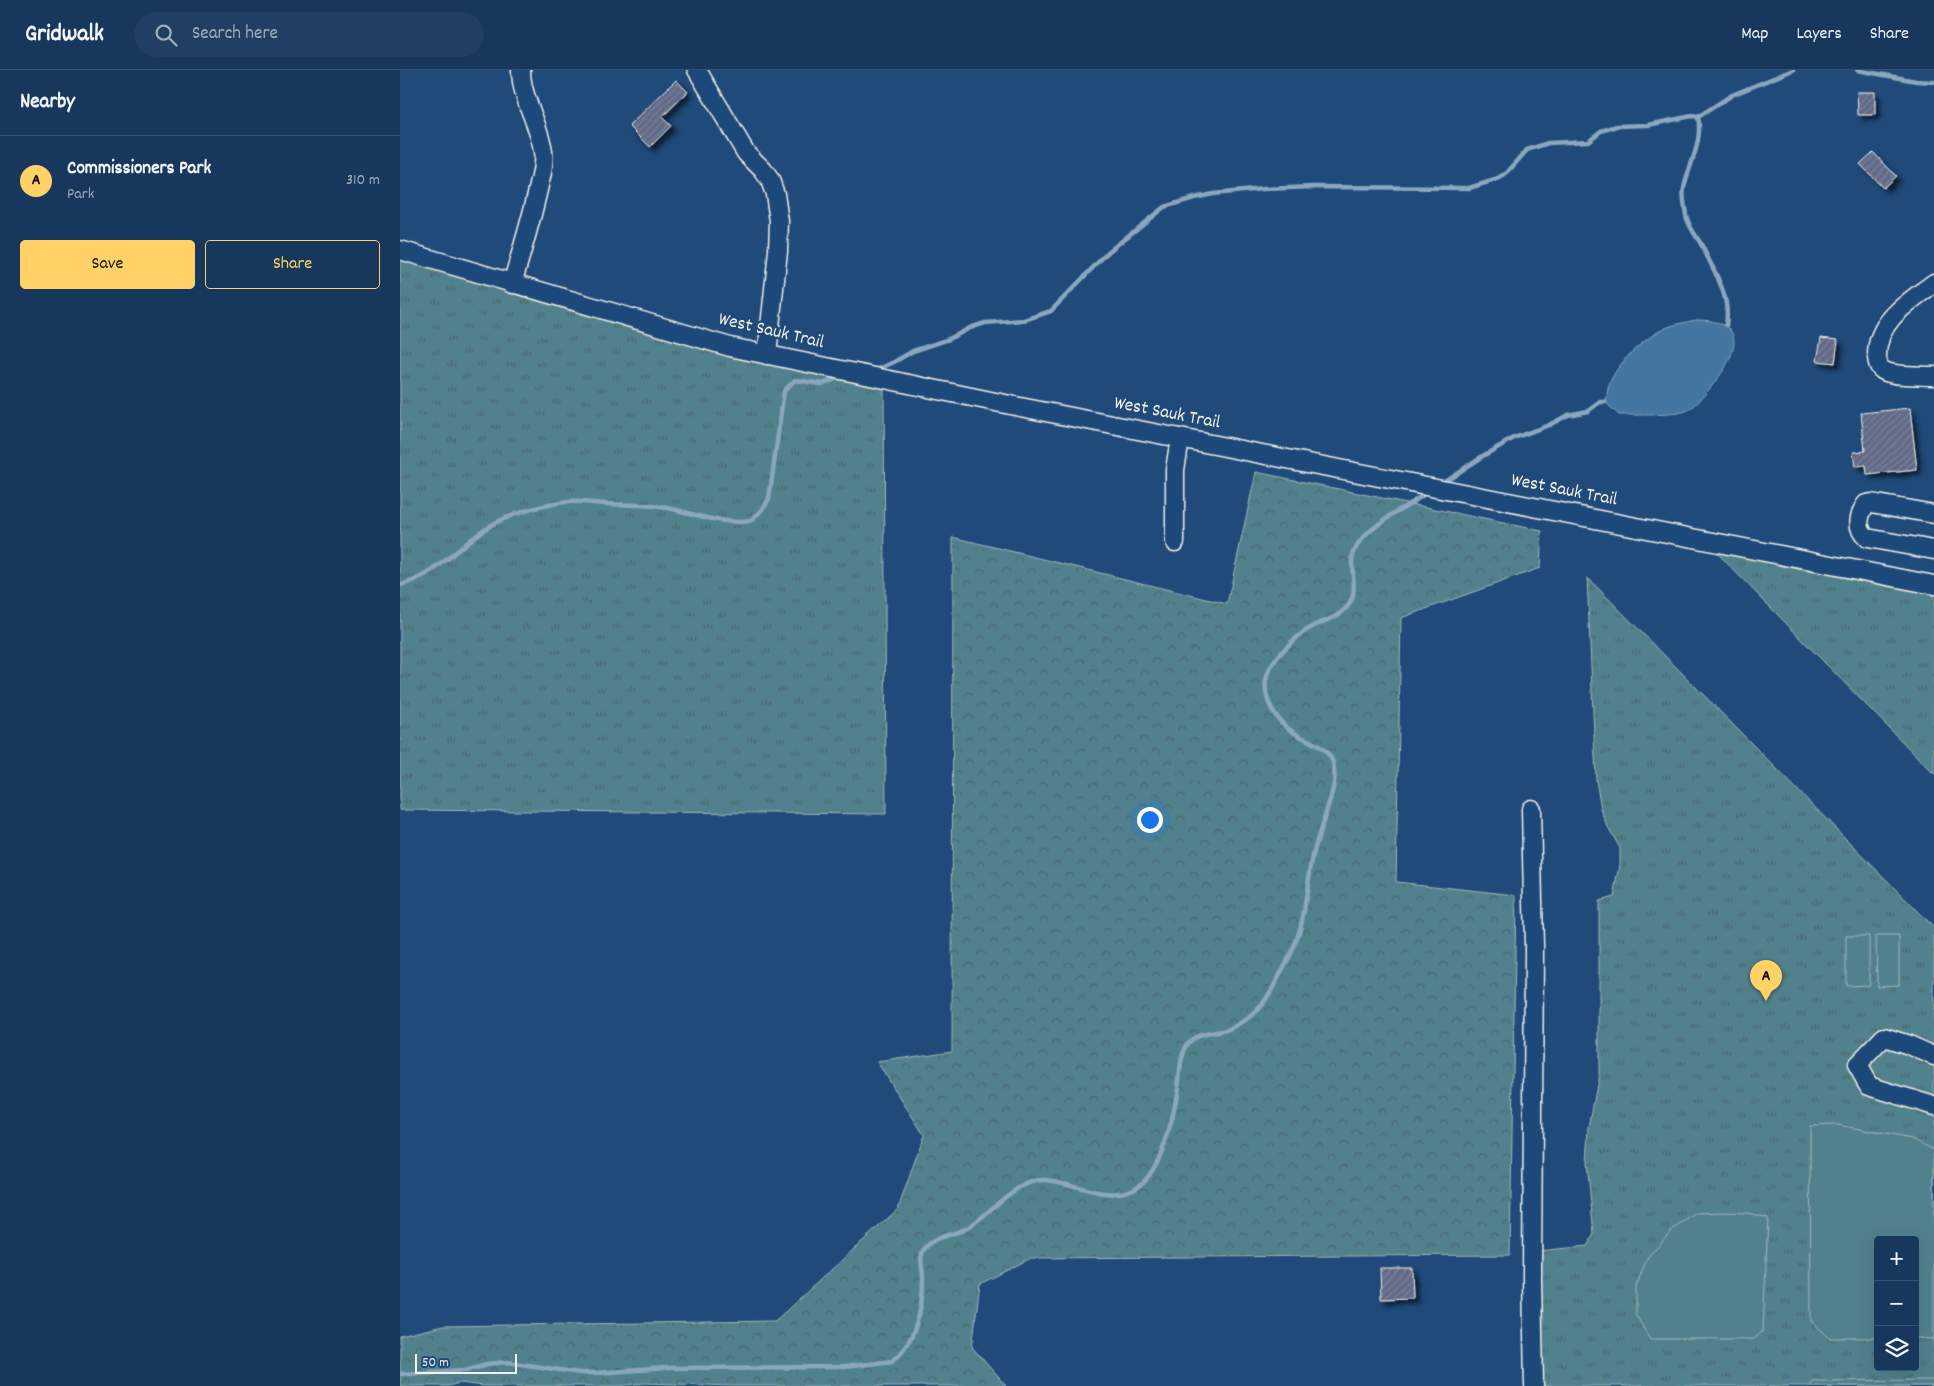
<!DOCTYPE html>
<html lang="en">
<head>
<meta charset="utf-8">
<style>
	body { margin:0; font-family:Dekko,sans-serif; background:#203f62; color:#f1f3f6 }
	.controls { position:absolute; right:15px; bottom:15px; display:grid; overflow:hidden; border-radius:5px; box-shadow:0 5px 20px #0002 }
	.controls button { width:45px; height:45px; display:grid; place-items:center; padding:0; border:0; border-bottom:1px solid #365272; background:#17385c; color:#f1f3f6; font:25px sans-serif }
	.scale { position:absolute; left:15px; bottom:12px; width:102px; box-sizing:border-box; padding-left:5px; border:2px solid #f4f1e8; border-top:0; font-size:14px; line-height:18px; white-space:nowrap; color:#f4f1e8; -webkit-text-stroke:4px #1f4a7a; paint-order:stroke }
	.you { position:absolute; left:749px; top:749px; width:18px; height:18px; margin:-12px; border:4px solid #fff; border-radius:50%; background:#1a73e8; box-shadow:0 0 0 8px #1a73e833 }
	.badge { display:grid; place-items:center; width:32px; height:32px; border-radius:50%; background:#ffd166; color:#111; font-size:16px; font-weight:700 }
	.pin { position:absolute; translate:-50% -41px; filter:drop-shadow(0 1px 2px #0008) }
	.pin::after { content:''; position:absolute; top:26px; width:18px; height:15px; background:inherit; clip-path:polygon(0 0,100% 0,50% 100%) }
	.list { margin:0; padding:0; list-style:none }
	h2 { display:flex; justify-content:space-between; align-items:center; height:65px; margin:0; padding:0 20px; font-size:21px }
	h2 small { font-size:16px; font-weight:400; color:#9eacbb }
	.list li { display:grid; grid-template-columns:32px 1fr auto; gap:15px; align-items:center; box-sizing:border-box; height:90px; padding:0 20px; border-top:1px solid #365272 }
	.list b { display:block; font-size:19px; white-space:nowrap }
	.list p { margin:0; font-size:16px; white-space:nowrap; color:#9eacbb }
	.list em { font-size:16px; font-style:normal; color:#9eacbb }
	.actions { display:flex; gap:10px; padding:15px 20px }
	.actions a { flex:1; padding:11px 0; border:1px solid #ffd166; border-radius:5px; text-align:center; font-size:18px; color:#ffd166 }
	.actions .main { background:#ffd166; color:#111 }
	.icon { flex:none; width:28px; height:28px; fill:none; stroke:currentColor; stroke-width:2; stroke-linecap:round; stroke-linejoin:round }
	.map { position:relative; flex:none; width:1534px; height:1316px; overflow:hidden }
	header { display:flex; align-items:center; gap:30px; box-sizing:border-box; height:70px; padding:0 25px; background:#17385c; border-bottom:1px solid #365272 }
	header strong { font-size:24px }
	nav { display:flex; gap:28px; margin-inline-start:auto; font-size:18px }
	.search { width:350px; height:45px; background:#203f62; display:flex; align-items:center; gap:12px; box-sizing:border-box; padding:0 18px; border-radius:28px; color:#9eacbb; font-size:19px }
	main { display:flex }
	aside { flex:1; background:#17385c }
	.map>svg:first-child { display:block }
</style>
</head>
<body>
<header>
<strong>Gridwalk</strong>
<div class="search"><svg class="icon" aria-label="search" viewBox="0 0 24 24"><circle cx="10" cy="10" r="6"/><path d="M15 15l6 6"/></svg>Search here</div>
<nav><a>Map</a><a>Layers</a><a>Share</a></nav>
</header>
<main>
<aside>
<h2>Nearby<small></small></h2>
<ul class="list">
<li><span class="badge">A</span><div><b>Commissioners Park</b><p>Park</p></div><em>310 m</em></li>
</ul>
<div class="actions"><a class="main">Save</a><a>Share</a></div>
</aside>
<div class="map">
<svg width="1534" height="1316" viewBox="0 0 1534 1316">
	<defs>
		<pattern id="grass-tufts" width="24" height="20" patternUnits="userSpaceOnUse" patternTransform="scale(1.25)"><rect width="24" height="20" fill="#51818c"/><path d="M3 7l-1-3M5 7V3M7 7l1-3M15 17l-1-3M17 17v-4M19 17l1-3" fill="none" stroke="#4d676c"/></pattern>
		<pattern id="forest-crowns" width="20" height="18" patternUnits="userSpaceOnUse" patternTransform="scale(1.25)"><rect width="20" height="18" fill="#51818c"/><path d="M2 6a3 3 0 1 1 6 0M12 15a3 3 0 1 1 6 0" fill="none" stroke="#4d676c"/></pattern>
		<pattern id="building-hatch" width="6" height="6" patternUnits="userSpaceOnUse" patternTransform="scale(1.25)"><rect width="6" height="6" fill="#636b88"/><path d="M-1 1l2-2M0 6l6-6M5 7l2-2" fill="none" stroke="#7a8199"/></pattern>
		<filter id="shadow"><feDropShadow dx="4.5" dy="4.5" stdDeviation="2.5" flood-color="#0009"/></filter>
	</defs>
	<rect width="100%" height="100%" fill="#1f4a7a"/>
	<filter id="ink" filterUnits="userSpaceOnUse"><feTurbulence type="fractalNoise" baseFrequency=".02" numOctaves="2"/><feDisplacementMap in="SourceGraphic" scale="10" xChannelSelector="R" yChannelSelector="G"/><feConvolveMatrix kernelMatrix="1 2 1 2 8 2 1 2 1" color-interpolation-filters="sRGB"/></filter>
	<g filter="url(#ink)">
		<g fill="url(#grass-tufts)" stroke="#a2b9ba" fill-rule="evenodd">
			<path d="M0,183L484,312L486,744L0,740Z"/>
			<path d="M1316,482L1534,524V704Z"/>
			<path d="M1187,507L1534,858V1316H1139L1138,1181L1187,1176L1194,1164L1187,1093L1189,1057L1199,1004V831L1214,827L1220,795V778L1208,757L1201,739L1196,710ZM1478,1170H1515V1297H1478Z"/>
		</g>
		<path fill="url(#forest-crowns)" stroke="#a2b9ba" d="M856,402L1142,461L1140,498L1001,548L996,812L1116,825L1110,1185L631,1188L580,1214L572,1277L606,1316H334L245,1313L218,1316H84L60,1313L48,1316H0V1266L43,1256L375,1251L498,1139L524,1065L477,992L552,981L553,467L827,534Z"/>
		<g fill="#51818c" stroke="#a2b9ba">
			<path d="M1446,866H1469V915L1446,916Z"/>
			<path d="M1476,866H1499V915L1477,916Z"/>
			<path d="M1438,1055L1512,1069L1534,1080V1269L1515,1268V1170H1478V1268H1430L1411,1251L1410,1056Z"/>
			<path d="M1324,1142L1347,1143L1368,1148L1363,1261L1354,1269H1250L1236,1245V1217L1247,1188L1271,1161L1297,1143Z"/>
			<path d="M1534,1310V1316H1408L1412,1311Z"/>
		</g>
		<path fill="#4576a2" stroke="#8ba7be" d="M1296,250C1351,250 1337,285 1312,316C1305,324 1298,334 1288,340C1278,346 1233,345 1219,345L1205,332C1208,324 1207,317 1211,310C1221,289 1243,270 1263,259C1271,255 1286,252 1296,250Z"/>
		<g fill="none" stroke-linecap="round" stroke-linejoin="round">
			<g stroke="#8ba7be" stroke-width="4.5">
				<path d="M1457,0L1516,11L1534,12"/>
				<path d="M1298,47C1303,73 1289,94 1284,118C1282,127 1285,137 1286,145C1289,159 1296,164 1302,176C1314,201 1331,226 1326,255"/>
				<path d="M479,299L494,292L513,281L549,269L570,258L585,253L624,250L651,241L708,182L764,137L794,128L813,124L863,119L913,117L1069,118L1098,109L1106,104L1127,80L1148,73L1188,71L1201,61L1217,56L1248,55L1292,46L1298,47L1332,25L1393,0"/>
				<path d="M1046,410L1081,387L1114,368L1149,355L1168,345L1188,341L1200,332H1205"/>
				<path d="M0,515C38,507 59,473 91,455C108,444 147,434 167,432C179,431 193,433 205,434C229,435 254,434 277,440C300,446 327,455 351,451L362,440L369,429L384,321L395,310L422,314L442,307"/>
				<path d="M0,1304L65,1300L87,1294L108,1292L180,1303H196L267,1298L445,1297L492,1291C516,1272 523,1238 523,1208C523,1197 518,1187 525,1178C537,1164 554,1166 569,1157C591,1143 617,1108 646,1110C674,1112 703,1131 731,1120C761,1109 774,1046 778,1017C780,1004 780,986 787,975C795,962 813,964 826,960C833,958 841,952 848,948C866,936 876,911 886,893C906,860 905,822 913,786C918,762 929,739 934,714C935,706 935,698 932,690C925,675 906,671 893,662C876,651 863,630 866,610C869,591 897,564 914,556C928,549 941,547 950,533C957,521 952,505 952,491C953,464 1002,439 1022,426"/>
			</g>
		</g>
		<g fill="url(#building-hatch)" stroke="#f4f1e8" filter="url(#shadow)">
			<path d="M276,10L288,22L262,47L271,56L250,77L229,56Z"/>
			<path d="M1457,22H1475V45H1458Z"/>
			<path d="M1473,82L1496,106L1483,118L1460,94Z"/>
			<path d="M1421,268L1438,270L1435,293L1417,291Z"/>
			<path d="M1510,338L1517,400L1467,405L1466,396L1455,397L1453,382L1465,381L1461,343Z"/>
			<path d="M980,1198H1012L1013,1228L981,1229Z"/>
		</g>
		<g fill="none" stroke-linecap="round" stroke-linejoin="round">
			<g stroke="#f4f1e8" stroke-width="21">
				<g id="minor">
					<path d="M297,0L346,83L363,100L370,110L375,124L379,151L378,181L367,285"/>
					<path d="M0,180L330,277L615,336L1534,515"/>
					<path d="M1534,213C1509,232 1477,250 1477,285C1477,292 1478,298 1484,301C1496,307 1521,305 1534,306"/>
					<path d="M112,214C121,184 130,154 137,124C140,110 145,96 143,82C140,54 121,29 121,0"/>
					<path d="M1534,444L1471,433L1466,434C1458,446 1456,458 1467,468L1534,480"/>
					<path d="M775,472V400L780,368"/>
					<path d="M1131,739L1134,877L1132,1208L1134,1316"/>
					<path d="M1534,986L1509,975L1484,967L1457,995L1469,1016L1534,1036"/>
				</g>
			</g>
			<use href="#minor" stroke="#1f4a7a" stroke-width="18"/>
		</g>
	</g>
	<g text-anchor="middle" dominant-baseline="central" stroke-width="4.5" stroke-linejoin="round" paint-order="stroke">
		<g font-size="19" fill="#f4f1e8" stroke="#1f4a7a">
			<text transform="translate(371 262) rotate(13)">West Sauk Trail</text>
			<text transform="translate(767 344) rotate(11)">West Sauk Trail</text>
			<text transform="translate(1164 421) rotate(11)">West Sauk Trail</text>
		</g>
	</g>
</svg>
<div class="controls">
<button>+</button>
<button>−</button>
<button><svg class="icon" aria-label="layers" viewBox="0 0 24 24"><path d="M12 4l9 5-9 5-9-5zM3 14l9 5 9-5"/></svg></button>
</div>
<div class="scale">50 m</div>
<div class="you"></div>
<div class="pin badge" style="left:1366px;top:931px">A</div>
</div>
</main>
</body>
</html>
